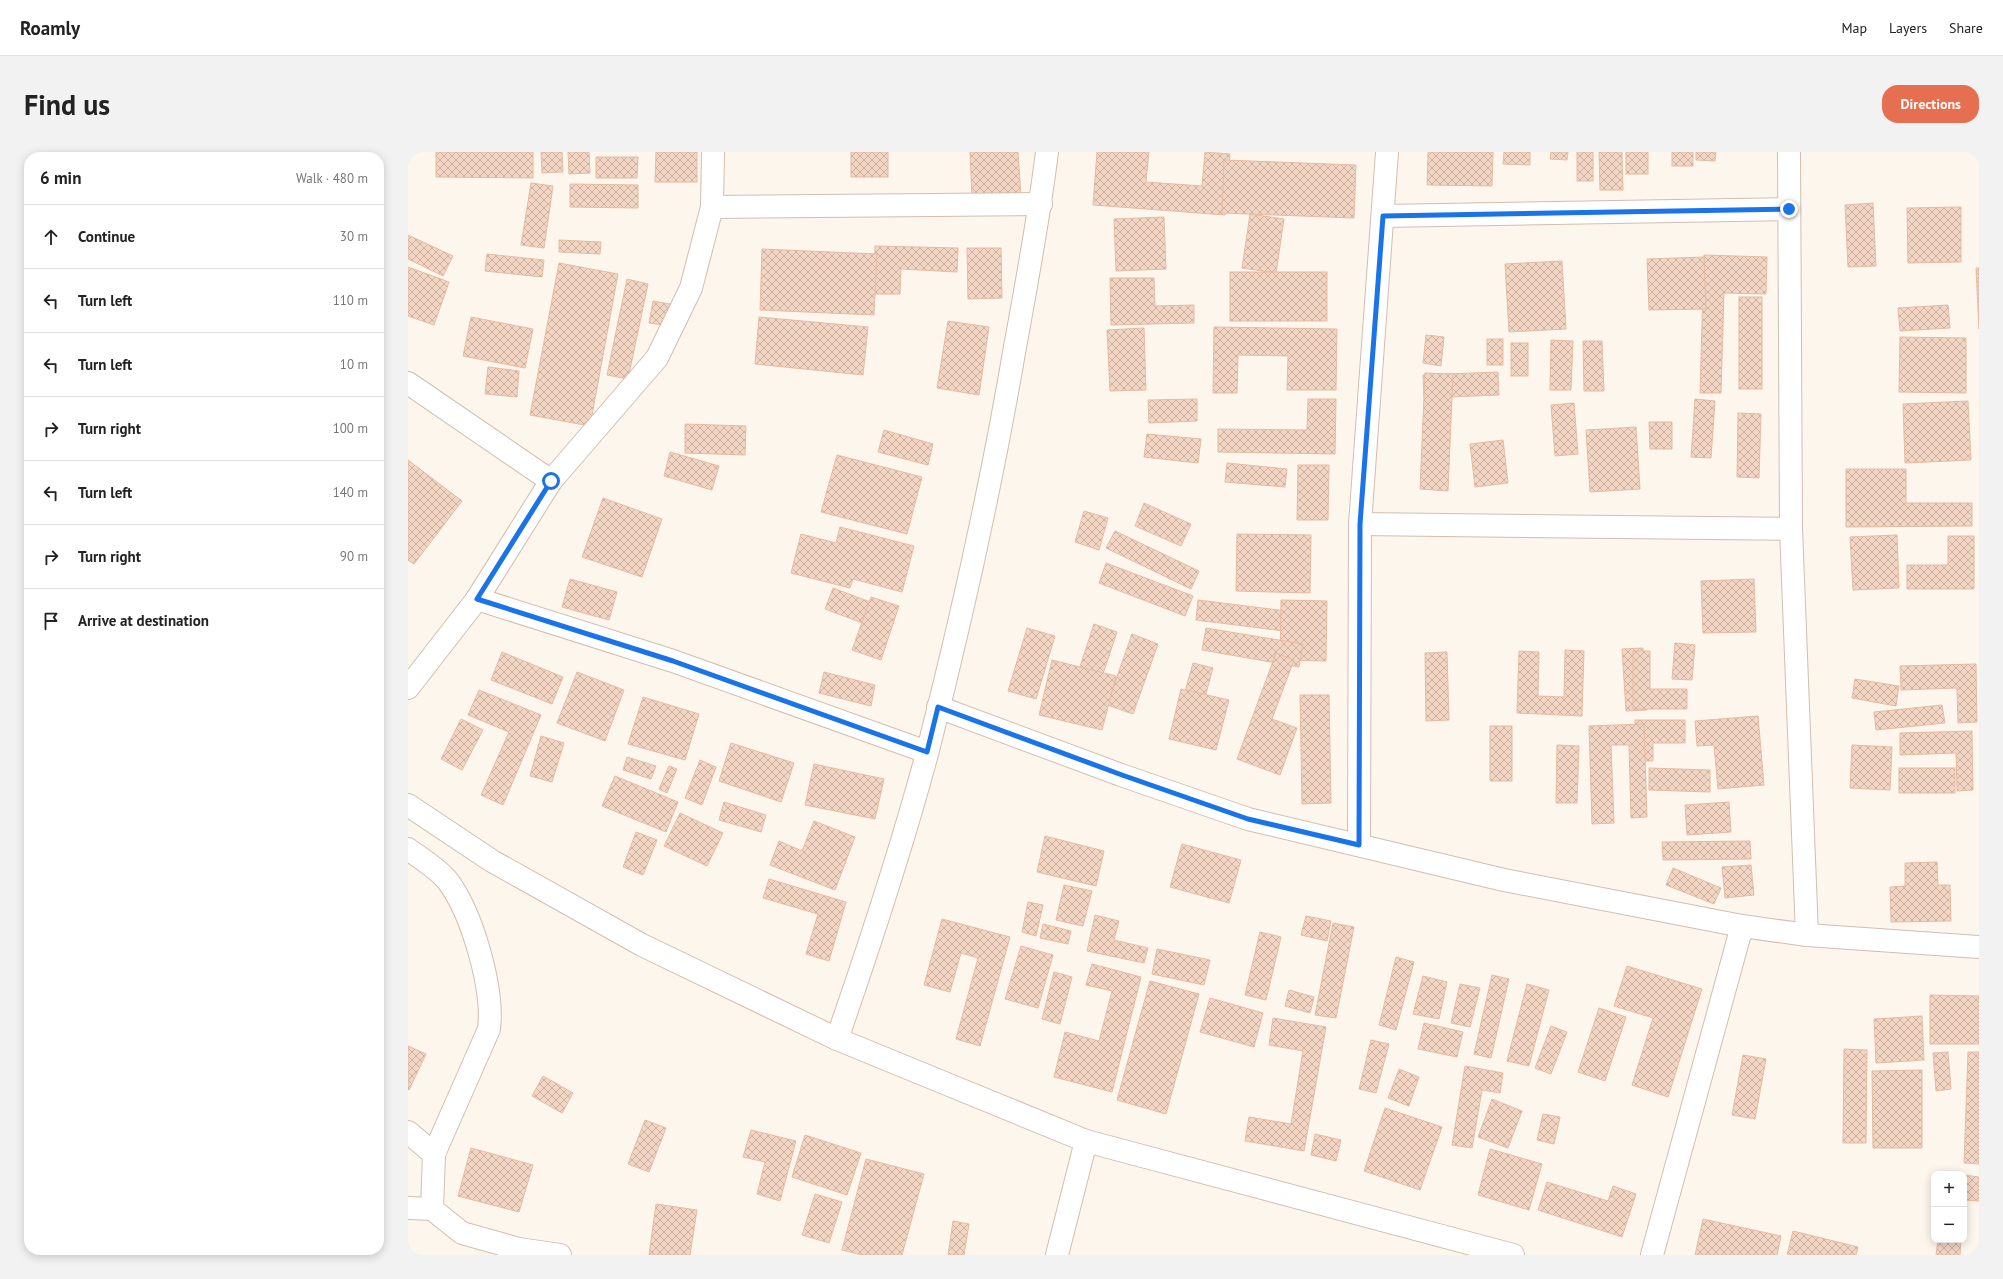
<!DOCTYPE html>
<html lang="en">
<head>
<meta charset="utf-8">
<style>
	body { margin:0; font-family:"PT Sans",sans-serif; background:#f2f2f2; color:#222 }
	.controls { position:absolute; right:12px; bottom:12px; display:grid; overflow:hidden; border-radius:8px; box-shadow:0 2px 10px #0003 }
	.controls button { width:36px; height:36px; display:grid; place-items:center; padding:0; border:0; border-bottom:1px solid #e0e0e0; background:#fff; color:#222; font:20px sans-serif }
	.stop { position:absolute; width:12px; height:12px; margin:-9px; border:3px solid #1a73e8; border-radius:50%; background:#fff }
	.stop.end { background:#1a73e8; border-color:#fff; box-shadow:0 1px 4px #0008 }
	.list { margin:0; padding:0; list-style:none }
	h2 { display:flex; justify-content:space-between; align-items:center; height:52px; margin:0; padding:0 16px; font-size:17px }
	h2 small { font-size:13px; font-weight:400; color:#767676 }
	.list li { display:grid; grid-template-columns:26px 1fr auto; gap:12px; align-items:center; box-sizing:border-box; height:64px; padding:0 16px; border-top:1px solid #e0e0e0 }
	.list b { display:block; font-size:15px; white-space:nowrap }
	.list em { font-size:13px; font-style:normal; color:#767676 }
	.icon { flex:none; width:22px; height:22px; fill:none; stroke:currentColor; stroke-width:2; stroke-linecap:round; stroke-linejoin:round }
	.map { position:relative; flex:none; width:1571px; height:1103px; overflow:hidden; border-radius:16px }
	header { display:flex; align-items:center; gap:24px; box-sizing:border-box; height:56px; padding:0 20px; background:#fff; border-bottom:1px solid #e0e0e0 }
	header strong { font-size:19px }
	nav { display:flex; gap:22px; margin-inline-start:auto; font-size:14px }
	.intro { display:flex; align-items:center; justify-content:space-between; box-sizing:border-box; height:96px; padding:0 24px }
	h1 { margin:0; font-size:28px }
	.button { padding:10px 18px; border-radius:16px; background:#e76f51; color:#fff; font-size:14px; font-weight:700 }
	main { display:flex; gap:24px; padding:0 24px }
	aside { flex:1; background:#fff; border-radius:16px; box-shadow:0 2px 10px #0003 }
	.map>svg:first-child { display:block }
</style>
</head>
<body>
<header>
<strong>Roamly</strong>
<nav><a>Map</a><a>Layers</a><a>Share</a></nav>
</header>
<div class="intro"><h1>Find us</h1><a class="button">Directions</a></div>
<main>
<aside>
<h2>6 min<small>Walk · 480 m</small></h2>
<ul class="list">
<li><svg class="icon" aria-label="ahead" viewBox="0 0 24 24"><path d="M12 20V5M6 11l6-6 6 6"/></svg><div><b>Continue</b></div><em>30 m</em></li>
<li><svg class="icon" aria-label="left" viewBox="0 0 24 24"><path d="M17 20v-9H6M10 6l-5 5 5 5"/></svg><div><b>Turn left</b></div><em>110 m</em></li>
<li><svg class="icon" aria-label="left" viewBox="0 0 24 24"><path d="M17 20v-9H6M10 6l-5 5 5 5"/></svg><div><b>Turn left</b></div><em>10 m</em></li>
<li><svg class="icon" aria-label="right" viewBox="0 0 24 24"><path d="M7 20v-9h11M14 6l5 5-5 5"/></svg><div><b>Turn right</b></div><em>100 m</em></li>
<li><svg class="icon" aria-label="left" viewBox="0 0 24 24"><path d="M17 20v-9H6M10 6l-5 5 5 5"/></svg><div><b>Turn left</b></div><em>140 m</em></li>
<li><svg class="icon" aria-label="right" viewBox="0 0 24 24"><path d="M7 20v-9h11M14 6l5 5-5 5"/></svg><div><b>Turn right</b></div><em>90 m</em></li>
<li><svg class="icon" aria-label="arrive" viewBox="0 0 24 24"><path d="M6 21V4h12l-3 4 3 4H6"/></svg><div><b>Arrive at destination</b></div></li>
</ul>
</aside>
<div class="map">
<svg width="1571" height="1103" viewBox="0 0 1571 1103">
	<defs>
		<pattern id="building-cross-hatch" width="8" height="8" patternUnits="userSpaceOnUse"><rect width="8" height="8" fill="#f3d5c3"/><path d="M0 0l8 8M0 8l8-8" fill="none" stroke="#cab0a1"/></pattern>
	</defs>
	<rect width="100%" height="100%" fill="#fdf6ec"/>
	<g fill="url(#building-cross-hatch)" stroke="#e6bba3">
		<path d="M28,0H125V26L28,25Z"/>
		<path d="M133,0H154L155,20L134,21Z"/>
		<path d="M160,0H181L182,21L161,22Z"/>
		<path d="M248,0H289V30H247Z"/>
		<rect x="443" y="0" width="37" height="25"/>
		<path d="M562,0H610L613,44L564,46Z"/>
		<path d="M689,0H741L738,30L794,34L797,0L822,2L817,63L685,53Z"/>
		<path d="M1020,0H1085L1084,34L1019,33Z"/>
		<path d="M1096,0H1122V13L1095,12Z"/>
		<path d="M1143,0H1160L1159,8L1142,7Z"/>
		<rect x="1169" y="0" width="16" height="29"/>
		<path d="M1191,0H1214L1215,38H1192Z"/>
		<rect x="1218" y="0" width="22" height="22"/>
		<rect x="1264" y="0" width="21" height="14"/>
		<path d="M1288,0H1308L1307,9L1288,8Z"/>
		<path d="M188,5H230L229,26H188Z"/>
		<path d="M816,8L948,13L946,66L814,61Z"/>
		<path d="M123,31L145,34L136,96L113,93Z"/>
		<path d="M162,32L230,33V56L162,55Z"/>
		<path d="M1465,51L1468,114L1440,115L1437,53Z"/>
		<path d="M1553,55V110L1500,111L1499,56Z"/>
		<path d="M842,62L876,67L868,121L834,116Z"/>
		<path d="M756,65L758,117L708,119L706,67Z"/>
		<path d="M0,83L45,104L35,124L0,107Z"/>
		<path d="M151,88L193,90L192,102L151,100Z"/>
		<path d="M467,94L550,96L549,120L493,117L492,142H466Z"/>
		<path d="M559,96H593L594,146L560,147Z"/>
		<path d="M354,97L469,102L466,163L352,158Z"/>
		<path d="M79,102L136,108L134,125L77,119Z"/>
		<path d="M1296,103L1359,105L1358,142L1316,141L1313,241H1292Z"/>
		<path d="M1296,105L1298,157L1241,158L1239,107Z"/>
		<path d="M1154,109L1158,177L1101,180L1097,112Z"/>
		<path d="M151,111L210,122L182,274L122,263Z"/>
		<path d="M0,115L41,130L26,173L0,164Z"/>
		<path d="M1568,116H1571V177Z"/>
		<rect x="822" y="120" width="97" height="49"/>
		<path d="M702,126H746L747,154L786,153V171L703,173Z"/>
		<path d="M219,127L240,132L220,227L199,223Z"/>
		<rect x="1331" y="145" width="23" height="92"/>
		<path d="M245,149L273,154L269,175L241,171Z"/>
		<path d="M1540,153L1542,176L1492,179L1490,156Z"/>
		<path d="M63,165L125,177L117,216L55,204Z"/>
		<path d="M351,165L460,175L455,223L347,212Z"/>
		<path d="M540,169L581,175L571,243L529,236Z"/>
		<path d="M806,175L929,177L928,238H879L880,204L830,203L829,241H805Z"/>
		<path d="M736,176L738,238L702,239L699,178Z"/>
		<path d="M1018,183L1036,185L1033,214L1015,211Z"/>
		<path d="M1492,185L1558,186V241L1491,240Z"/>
		<rect x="1079" y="187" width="16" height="26"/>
		<path d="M1143,188L1165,189L1163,238H1142Z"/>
		<path d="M1175,189H1194L1196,239H1176Z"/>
		<rect x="1103" y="191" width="17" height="33"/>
		<path d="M80,215L111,219L109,245L77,242Z"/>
		<path d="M1090,220L1091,243L1016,246L1015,223Z"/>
		<path d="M1017,221L1045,222L1040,339L1012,337Z"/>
		<path d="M789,247V269L741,271L740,248Z"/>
		<path d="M900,247H928L927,302L810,300V277L899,278Z"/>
		<path d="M1287,247L1307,249L1303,306L1283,305Z"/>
		<path d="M1560,249L1563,308L1497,311L1495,252Z"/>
		<path d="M1166,251L1170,302L1147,304L1143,253Z"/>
		<path d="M1330,261L1353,262L1351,326L1329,325Z"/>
		<path d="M1241,270H1264V297H1242Z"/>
		<path d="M277,272L338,274L337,303L277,301Z"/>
		<path d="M1228,275L1232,337L1182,340L1178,278Z"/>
		<path d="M476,278L525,292L520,313L470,300Z"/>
		<path d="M739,282L793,287L790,311L736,305Z"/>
		<path d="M1095,288L1100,331L1067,335L1062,292Z"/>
		<path d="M262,300L311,314L304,338L256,324Z"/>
		<path d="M429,303L514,325L499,382L413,360Z"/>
		<path d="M0,308L54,349L6,412L0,408Z"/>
		<path d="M819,311L879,317L877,335L817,330Z"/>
		<path d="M890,313H921L920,368H889Z"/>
		<path d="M1438,317H1498V351H1564V374L1438,375Z"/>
		<path d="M195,346L254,367L234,425L174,405Z"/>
		<path d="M736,351L783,372L773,394L727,374Z"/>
		<path d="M676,359L700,366L691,398L667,390Z"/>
		<path d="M432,375L506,394L494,440L445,427L442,436L383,421L393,382L428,391Z"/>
		<path d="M707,379L791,419L783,437L698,396Z"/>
		<path d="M829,382L903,383L902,441L828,439Z"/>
		<path d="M1489,383L1491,436L1445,438L1442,385Z"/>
		<path d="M1540,384H1566V437H1499V413H1540Z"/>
		<path d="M698,411L785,444L777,464L691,431Z"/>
		<path d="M162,427L209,440L201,468L154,455Z"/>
		<path d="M1346,427L1348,480L1295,481L1293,429Z"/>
		<path d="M425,436L481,457L473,478L417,457Z"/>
		<path d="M463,445L491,454L473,508L444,498Z"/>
		<path d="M790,448L895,461L892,481L788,468Z"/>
		<path d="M873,448L919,449L918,509L872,508Z"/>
		<path d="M686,472L709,480L687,546L664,539Z"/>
		<path d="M619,476L647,484L628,547L600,539Z"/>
		<path d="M798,476L895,492L891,515L794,498Z"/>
		<path d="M724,482L750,492L725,562L699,553Z"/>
		<path d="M1267,491L1287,493L1284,528L1264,527Z"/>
		<path d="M1235,496L1239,558L1218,559L1214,497Z"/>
		<path d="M1157,498L1176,499L1174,564L1109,561L1111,499L1131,500L1130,544L1156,545Z"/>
		<path d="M1225,499H1242V537H1279V557H1225Z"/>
		<path d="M94,500L155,525L144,552L83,528Z"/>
		<path d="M1039,500L1041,568L1018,569L1017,501Z"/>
		<path d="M868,501L886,508L864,567L889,576L872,623L829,607Z"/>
		<path d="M644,508L708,524L694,578L631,563Z"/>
		<path d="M785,511L805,516L789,574L769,568Z"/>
		<path d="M1568,512L1569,570L1550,571L1549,536L1493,538L1492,514Z"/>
		<path d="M169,520L216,538L197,589L149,571Z"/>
		<path d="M416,520L467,533L463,554L411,541Z"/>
		<path d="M1447,527L1491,534L1488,554L1444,546Z"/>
		<path d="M773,537L821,548L808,598L761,587Z"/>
		<path d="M71,538L133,563L95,653L73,643L101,580L60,563Z"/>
		<path d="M892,543H921L923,651L894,652Z"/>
		<path d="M235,545L291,562L277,608L220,592Z"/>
		<path d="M1534,553L1537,571L1468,578L1466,560Z"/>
		<path d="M1350,564L1356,633L1310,637L1306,593L1289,594L1287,569Z"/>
		<path d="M53,567L75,578L54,618L33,607Z"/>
		<path d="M1227,568H1277V591H1245V609H1227Z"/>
		<path d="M1236,572L1239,665L1223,666L1221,593H1203L1206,671L1184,672L1181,574Z"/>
		<rect x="1082" y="574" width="22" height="55"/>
		<path d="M1564,579L1565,638L1549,639L1548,601L1492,603V581Z"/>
		<path d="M133,584L156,591L144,630L122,624Z"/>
		<path d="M323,591L386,611L373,650L311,629Z"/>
		<path d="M1149,593L1171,594L1169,651H1148Z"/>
		<path d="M1444,593L1484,595L1482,638L1442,636Z"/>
		<path d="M219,605L248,614L243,627L215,618Z"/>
		<path d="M292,608L308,615L294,653L277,646Z"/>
		<path d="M406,612L476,627L467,667L397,653Z"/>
		<path d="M261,614L269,617L259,641L251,637Z"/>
		<path d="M1241,616L1302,618V640L1241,638Z"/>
		<rect x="1491" y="616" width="56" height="25"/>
		<path d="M207,624L270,650L258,680L194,654Z"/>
		<path d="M316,650L358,663L353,680L311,668Z"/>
		<path d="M1321,650L1323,680L1279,683L1277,653Z"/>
		<path d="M272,661L315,681L299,714L256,694Z"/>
		<path d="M406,669L447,685L427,738L362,713L371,689L394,699Z"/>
		<path d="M228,680L249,688L235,723L215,715Z"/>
		<path d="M637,684L696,699L688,734L629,720Z"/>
		<path d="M1342,689L1343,707L1255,708L1254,690Z"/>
		<path d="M774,692L833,708L821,751L762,735Z"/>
		<path d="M1529,710L1530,733H1542L1543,769L1483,770L1482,735L1497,734V711Z"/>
		<path d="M1343,713L1346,743L1317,746L1314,715Z"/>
		<path d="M1265,716L1313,736L1306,752L1258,733Z"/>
		<path d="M361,727L438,750L421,809L398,802L410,762L355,746Z"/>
		<path d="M656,733L684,739L675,774L648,768Z"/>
		<path d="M620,750L635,753L628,784L614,780Z"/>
		<path d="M687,763L711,769L706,788L740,796L736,811L679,799Z"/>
		<path d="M898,764L923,769L919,789L893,783Z"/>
		<path d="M534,767L602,785L572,894L548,887L570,806L553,801L542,840L516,833Z"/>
		<path d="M925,771L946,775L928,866L907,863Z"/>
		<path d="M635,772L663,779L660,792L632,786Z"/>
		<path d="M852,780L873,785L858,848L837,843Z"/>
		<path d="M613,794L645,803L630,856L597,847Z"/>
		<path d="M749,797L802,808L796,833L744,822Z"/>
		<path d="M988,805L1006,810L988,878L971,873Z"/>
		<path d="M684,812L733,825L704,940L646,925L657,880L691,889L704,839L678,833Z"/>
		<path d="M1219,814L1294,837L1260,945L1224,933L1245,866L1206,854Z"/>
		<path d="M646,820L664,825L652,872L634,867Z"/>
		<path d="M1084,823L1101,827L1083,906L1066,902Z"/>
		<path d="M1015,824L1039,830L1031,867L1005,862Z"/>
		<path d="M742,829L791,842L758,962L709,948Z"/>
		<path d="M1052,832L1072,836L1062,875L1043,871Z"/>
		<path d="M1119,832L1141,838L1121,914L1099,909Z"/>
		<path d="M881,838L906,845L902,861L877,854Z"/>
		<path d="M1522,843L1571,844V892H1522Z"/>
		<path d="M802,846L855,861L846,895L792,880Z"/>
		<path d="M1191,856L1218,865L1197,929L1170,920Z"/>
		<path d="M1514,864L1516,908L1468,911L1466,867Z"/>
		<path d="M865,866L918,875L896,999L837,989L841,965L883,972L895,899L861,893Z"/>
		<path d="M1016,871L1055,880L1049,905L1010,897Z"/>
		<path d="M1143,874L1159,880L1143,922L1127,916Z"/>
		<path d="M963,888L981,892L968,941L951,937Z"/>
		<path d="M0,894L18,902L1,938L0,937Z"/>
		<path d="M1436,897L1459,898L1458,991H1435Z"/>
		<path d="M1540,900L1543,937L1528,939L1525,901Z"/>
		<path d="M1560,900H1571V1012L1556,1011Z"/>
		<path d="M1335,903L1358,907L1347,967L1324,963Z"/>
		<path d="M1057,914L1095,921L1092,941L1074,938L1064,996L1044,993Z"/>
		<path d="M991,917L1011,925L1001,954L980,946Z"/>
		<path d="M1514,918V996H1465L1464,919Z"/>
		<path d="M135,924L165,941L154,961L124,944Z"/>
		<path d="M1084,947L1114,959L1100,996L1070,985Z"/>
		<path d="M977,956L1034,975L1012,1038L956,1019Z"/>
		<path d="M1135,962L1152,965L1146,992L1129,988Z"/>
		<path d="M237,968L258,976L241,1020L220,1012Z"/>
		<path d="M343,978L388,989L372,1049L349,1042L357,1010L335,1005Z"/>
		<path d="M907,982L933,988L928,1009L903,1003Z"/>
		<path d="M397,983L453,1001L439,1043L384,1025Z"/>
		<path d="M63,996L125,1013L111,1060L50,1044Z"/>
		<path d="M1082,997L1134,1012L1121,1058L1070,1043Z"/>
		<path d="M458,1007L516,1022L494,1103H454L434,1098Z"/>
		<path d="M1556,1023L1571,1025V1049L1556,1048Z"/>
		<path d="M1139,1030L1200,1049L1205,1034L1228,1042L1214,1085L1130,1058Z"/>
		<path d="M407,1042L434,1050L421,1091L394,1083Z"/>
		<path d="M248,1052L289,1058L282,1103H241Z"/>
		<path d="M1295,1067L1373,1084L1369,1103H1287Z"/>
		<path d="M545,1069L561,1072L556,1103H540Z"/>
		<path d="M1385,1079L1450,1095L1448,1103H1379Z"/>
		<path d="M1530,1088H1553L1552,1103H1528Z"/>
	</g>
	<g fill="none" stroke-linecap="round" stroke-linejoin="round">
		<g stroke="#d1beb0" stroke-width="24">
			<g id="street">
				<path d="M1381,0L1383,377L1399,783"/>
				<path d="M304,55L633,52"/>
				<path d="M975,64L1381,57"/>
				<path d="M0,231L143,329"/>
				<path d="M952,372L1383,377"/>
				<path d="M69,447L265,509L519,600"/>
				<path d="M0,536L69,447L143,329L249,206L283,136L304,55L305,0"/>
				<path d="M530,555L713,623L840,667L1096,728L1334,774L1399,783L1571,795"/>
				<path d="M0,653L84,709L234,793L429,887L678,989L1105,1103"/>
				<path d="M951,693L952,372L979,0"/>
				<path d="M0,697C12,706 29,716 39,728C64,760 86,837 81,877L26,1002L24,1057L54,1081L111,1097L152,1103"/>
				<path d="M429,887C462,792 494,696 520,598C554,465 584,330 607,195C619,130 631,65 639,0"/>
				<path d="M0,980L26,1002"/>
				<path d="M0,1056L24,1057"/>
				<path d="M649,1103L678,989"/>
				<path d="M1244,1103L1334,774"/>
			</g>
		</g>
		<use href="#street" stroke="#fff" stroke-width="22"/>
	</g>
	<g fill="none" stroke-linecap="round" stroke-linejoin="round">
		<path stroke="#1a73e8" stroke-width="5" d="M143,329L69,447L265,509L519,600L530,555L714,623L840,667L951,693L952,372L975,64L1381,57"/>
	</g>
</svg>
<div class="controls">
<button>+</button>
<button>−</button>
</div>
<div class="stop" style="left:143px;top:329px"></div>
<div class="stop end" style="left:1381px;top:57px"></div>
</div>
</main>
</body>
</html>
